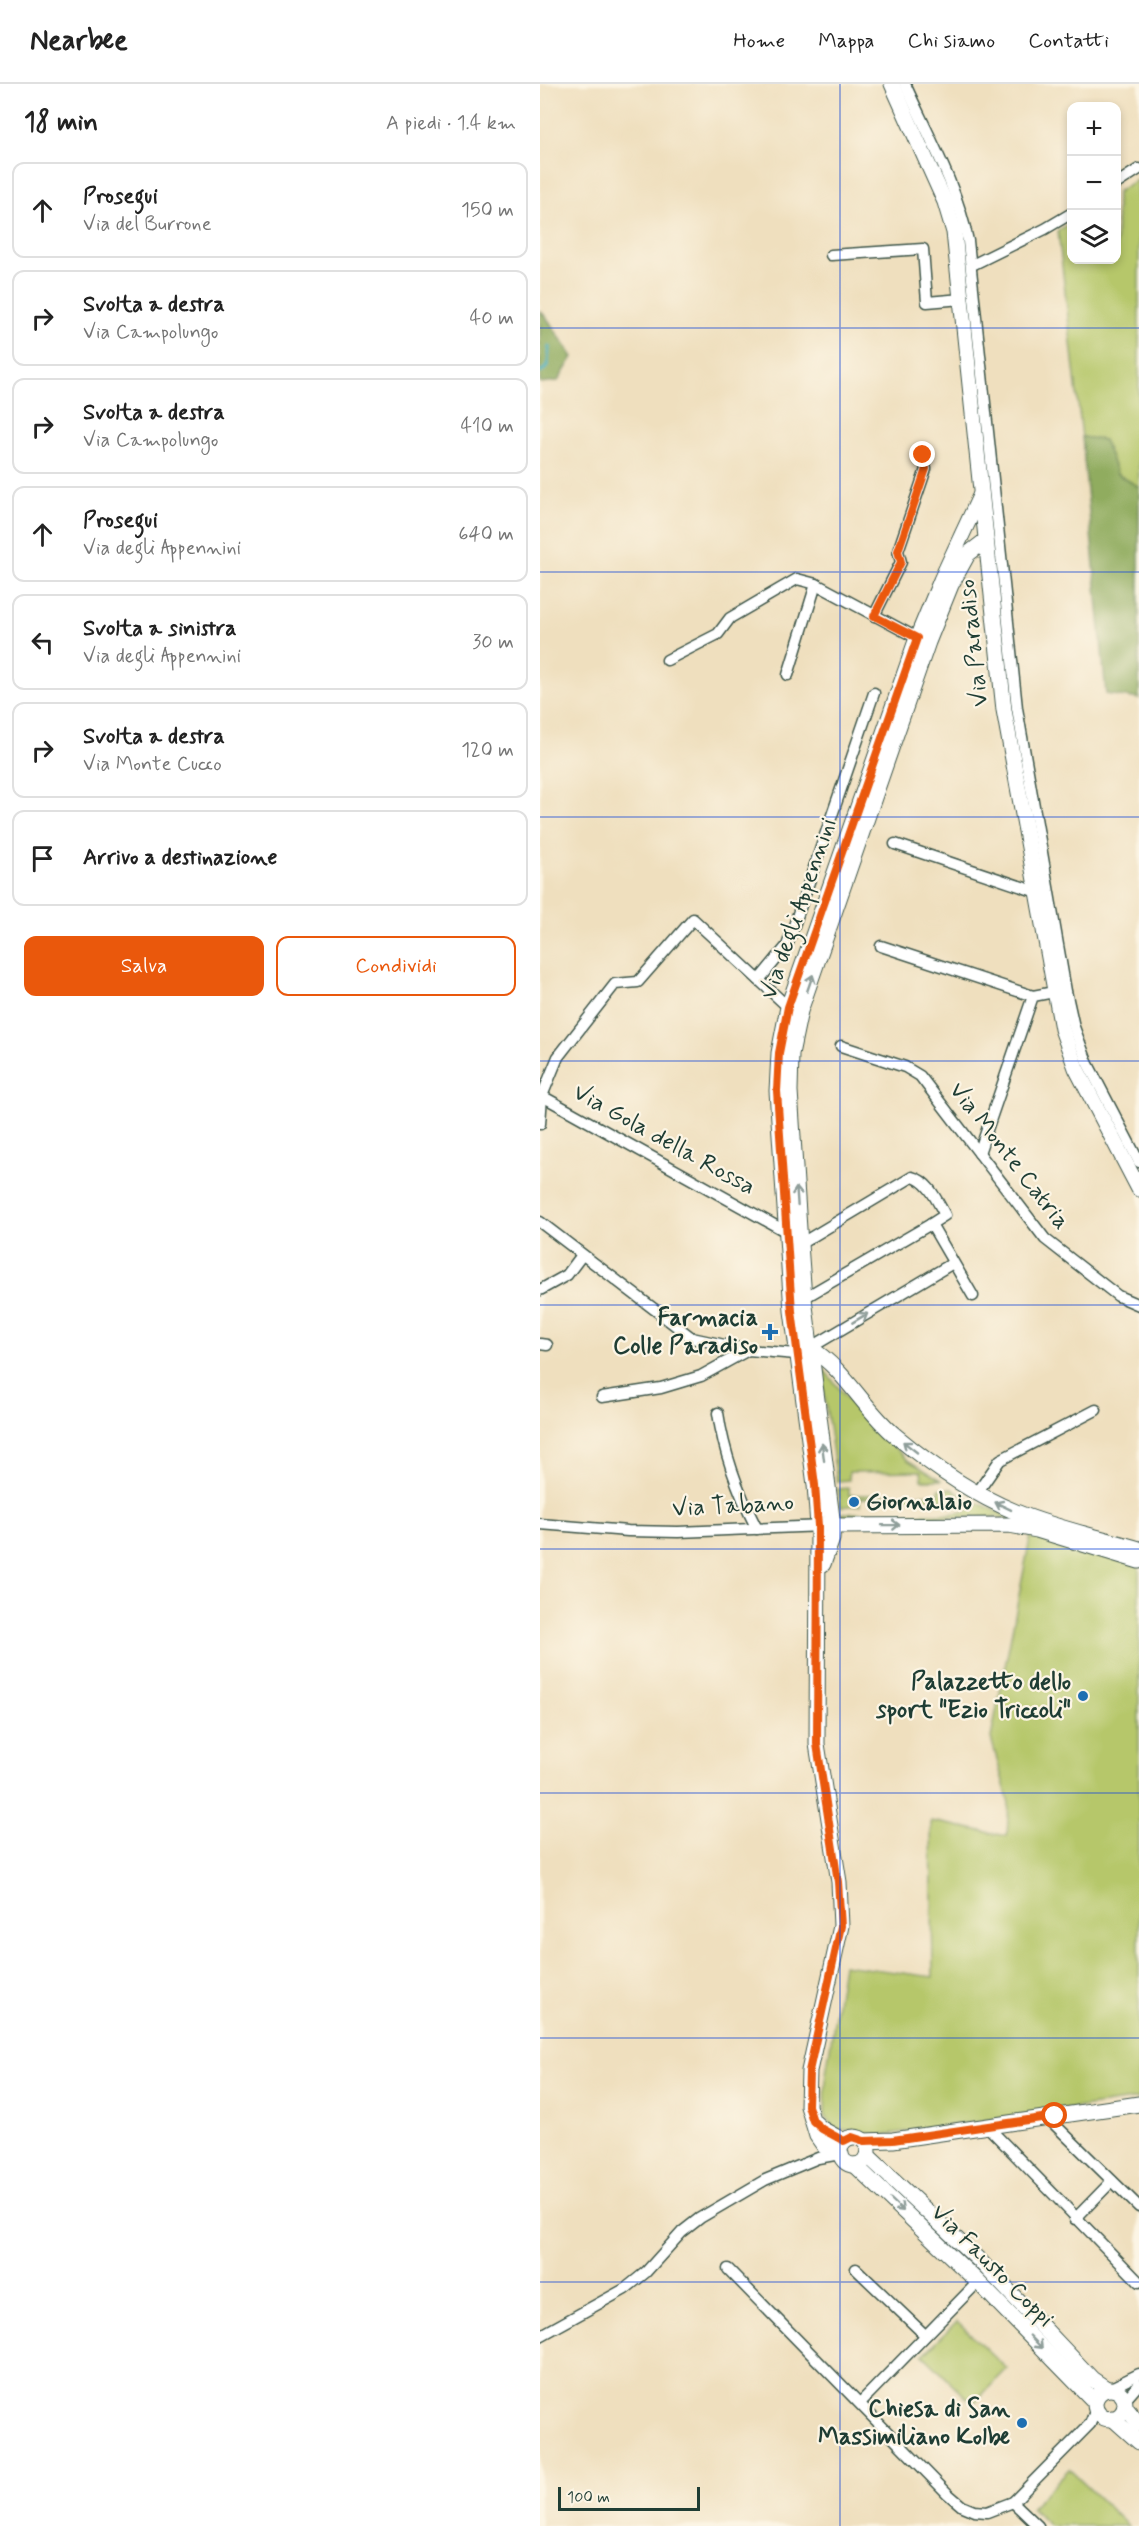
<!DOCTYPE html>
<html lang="it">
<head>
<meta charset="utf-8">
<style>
	body { margin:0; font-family:Mynerve,sans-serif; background:#f6f6f6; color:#222 }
	.controls { position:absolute; right:18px; top:18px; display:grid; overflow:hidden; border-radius:12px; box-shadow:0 3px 9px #0003 }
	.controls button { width:54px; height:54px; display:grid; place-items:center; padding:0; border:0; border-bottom:2px solid #e0e0e0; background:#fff; color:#222; font:30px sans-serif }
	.scale { position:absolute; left:18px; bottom:15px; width:142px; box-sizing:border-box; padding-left:6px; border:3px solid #1f3d34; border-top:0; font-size:16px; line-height:21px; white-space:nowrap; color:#1f3d34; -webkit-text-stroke:4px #fcf5e5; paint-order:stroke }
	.stop { position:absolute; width:18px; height:18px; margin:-14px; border:4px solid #ea580c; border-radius:50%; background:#fff }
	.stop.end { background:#ea580c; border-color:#fff; box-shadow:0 2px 6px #0008 }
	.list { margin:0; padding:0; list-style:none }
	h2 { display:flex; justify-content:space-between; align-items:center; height:78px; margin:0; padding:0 24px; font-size:26px }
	h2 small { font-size:20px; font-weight:400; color:#767676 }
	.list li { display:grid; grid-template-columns:39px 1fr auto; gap:18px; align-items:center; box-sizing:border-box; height:96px; margin:0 12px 12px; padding:0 12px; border:2px solid #e0e0e0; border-radius:12px }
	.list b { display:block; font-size:22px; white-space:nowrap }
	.list p { margin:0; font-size:20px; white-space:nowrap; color:#767676 }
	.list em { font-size:20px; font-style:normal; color:#767676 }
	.actions { display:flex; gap:12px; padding:18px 24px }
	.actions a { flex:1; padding:14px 0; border:2px solid #ea580c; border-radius:12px; text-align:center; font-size:21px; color:#ea580c }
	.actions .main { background:#ea580c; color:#fff }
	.icon { flex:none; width:33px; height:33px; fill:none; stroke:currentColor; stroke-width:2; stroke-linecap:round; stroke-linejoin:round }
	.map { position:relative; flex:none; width:599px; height:2442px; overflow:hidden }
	header { display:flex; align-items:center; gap:36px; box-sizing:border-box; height:84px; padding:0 30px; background:#fff; border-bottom:2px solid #e0e0e0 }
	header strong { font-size:28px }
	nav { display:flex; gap:33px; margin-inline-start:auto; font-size:21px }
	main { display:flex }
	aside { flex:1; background:#fff }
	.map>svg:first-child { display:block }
</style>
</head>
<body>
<header>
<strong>Nearbee</strong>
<nav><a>Home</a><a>Mappa</a><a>Chi siamo</a><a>Contatti</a></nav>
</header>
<main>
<aside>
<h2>18 min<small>A piedi · 1.4 km</small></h2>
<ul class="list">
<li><svg class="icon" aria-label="ahead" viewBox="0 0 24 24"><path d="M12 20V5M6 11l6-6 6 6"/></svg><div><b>Prosegui</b><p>Via del Burrone</p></div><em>150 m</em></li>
<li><svg class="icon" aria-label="right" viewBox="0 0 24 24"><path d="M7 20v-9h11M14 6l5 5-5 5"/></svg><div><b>Svolta a destra</b><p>Via Campolungo</p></div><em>40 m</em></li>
<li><svg class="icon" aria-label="right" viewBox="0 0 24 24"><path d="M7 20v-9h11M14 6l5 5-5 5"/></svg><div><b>Svolta a destra</b><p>Via Campolungo</p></div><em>410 m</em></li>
<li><svg class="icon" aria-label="ahead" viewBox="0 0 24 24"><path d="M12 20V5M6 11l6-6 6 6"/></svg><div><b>Prosegui</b><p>Via degli Appennini</p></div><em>640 m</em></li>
<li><svg class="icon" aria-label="left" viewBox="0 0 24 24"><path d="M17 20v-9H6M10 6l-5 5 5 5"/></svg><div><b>Svolta a sinistra</b><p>Via degli Appennini</p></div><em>30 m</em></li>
<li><svg class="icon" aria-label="right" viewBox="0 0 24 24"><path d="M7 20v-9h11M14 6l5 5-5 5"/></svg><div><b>Svolta a destra</b><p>Via Monte Cucco</p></div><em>120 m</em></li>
<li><svg class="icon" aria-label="arrive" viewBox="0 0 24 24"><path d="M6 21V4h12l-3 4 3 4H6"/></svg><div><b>Arrivo a destinazione</b></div></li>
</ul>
<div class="actions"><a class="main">Salva</a><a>Condividi</a></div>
</aside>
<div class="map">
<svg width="599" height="2442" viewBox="0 0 599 2442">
	<rect width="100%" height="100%" fill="#fcf5e5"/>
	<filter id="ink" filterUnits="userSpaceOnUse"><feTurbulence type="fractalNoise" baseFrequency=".0167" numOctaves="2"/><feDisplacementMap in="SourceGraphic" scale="12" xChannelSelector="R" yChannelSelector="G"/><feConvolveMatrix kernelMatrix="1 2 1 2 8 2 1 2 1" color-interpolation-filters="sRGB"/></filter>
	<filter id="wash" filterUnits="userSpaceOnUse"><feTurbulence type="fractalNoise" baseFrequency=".008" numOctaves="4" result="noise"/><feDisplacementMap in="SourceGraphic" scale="24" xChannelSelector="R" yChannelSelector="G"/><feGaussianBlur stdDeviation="1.35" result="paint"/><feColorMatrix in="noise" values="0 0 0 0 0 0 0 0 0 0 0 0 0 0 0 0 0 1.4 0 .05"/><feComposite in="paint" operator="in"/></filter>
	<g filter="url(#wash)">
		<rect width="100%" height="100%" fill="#efdfbe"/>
		<g fill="#b6c76b" stroke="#6a8250" stroke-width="1.5">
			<path d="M596,96L599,129V403L577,390L564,356L542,353L518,147L531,138L532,176H576L577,108Z"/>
			<path d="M280,1281L324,1335L369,1377L401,1396H382L381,1387L309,1388V1396L297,1397Z"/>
			<path d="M309,1404V1411L399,1410V1405H412L428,1415L420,1421L409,1422L408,1415L320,1414V1421L301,1423L298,1405Z"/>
			<path d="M438,1419L479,1437L453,1433L303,1434L302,1429L410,1430L427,1427Z"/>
			<path d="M491,1450L599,1482V2015L341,2051L293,2044L285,2031L286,1990L303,1881L393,1893L391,1737L467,1752L469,1719L451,1654Z"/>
			<path d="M417,2237L467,2285L433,2320L383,2271Z"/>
			<path d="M529,2385L588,2442H510L491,2424Z"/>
		</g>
		<g fill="#90ac5f" stroke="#58744a" stroke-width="1.5">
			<path d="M0,227L6,233L33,273L18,297L0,299Z"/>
			<path d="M542,353L564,356L577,390L599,403V615L566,610Z"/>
		</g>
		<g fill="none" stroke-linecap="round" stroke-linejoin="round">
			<path stroke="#3eabbc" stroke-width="3" d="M0,289L8,282L9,262"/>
		</g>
	</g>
	<g filter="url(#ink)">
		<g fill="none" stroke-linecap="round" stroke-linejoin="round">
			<g stroke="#3e5549" stroke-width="13">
				<g id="street">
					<path d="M365,0C388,51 417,102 428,157L477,624L526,907L534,943L547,978L599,1078"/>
					<path d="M576,100L599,85"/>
					<path d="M291,171L383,165L387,218L422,215"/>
					<path d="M432,181L505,145L532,129"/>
					<path d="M334,532L361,478L358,467L386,385L383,371"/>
					<path d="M127,576L178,550L190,534L257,495L276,500L377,554"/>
					<path d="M248,591L276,500"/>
					<path d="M355,760L497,808"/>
					<path d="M341,862L493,912"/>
					<path d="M219,896L247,862L334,609"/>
					<path d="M301,962L365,983L380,992L505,1155L578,1212L599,1221"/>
					<path d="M2,1012L245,1147L251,1148"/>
					<path d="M0,1040L2,1012L18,973L75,900L98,898L153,835L248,923L253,925"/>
					<path d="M439,1069L493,912L514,908"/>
					<path d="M0,1138L152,1254L208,1266"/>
					<path d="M260,1160L372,1093C389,1097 397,1117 405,1131L391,1140L433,1212"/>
					<path d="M0,1206L27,1191L42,1171"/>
					<path d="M264,1214L391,1140"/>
					<path d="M0,1260L7,1261"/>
					<path d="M270,1264L413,1179"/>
					<path d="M62,1313L121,1304L161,1292L208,1266L256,1270"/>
					<path d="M178,1329C184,1370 198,1408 217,1445"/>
					<path d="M437,1409L460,1376L556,1326"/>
					<path d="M0,1440L88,1447L138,1448L284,1442"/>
					<path d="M507,2033L599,2123"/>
					<path d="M448,2043L599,2198"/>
					<path d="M535,2135L572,2097"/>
					<path d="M188,2185L408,2410L422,2422L434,2427L447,2428L473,2418L550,2340L556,2325"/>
					<path d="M316,2185L385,2251"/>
					<path d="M0,2252L85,2205L106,2188L142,2148L160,2134L225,2096L278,2074L300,2070"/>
					<path d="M571,2304L599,2290"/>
					<path d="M585,2316L599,2300"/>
					<path d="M320,2319L438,2198"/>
					<path d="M473,2418L498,2442"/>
				</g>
			</g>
			<g stroke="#3e5549" stroke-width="17">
				<g id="secondary">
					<path d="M352,0L405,118L414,148L464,626L522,945L536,984L599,1105"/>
					<path d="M264,1267L270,1264C305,1285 324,1326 356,1352C392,1382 432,1410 476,1428C515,1444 558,1453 599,1465"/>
					<path d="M293,1442L469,1441L497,1446L599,1477"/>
					<path d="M283,1480L292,1455L293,1442L264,1214L260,1160L250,1007L251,970L260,927L388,558L411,501L428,470L445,457"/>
					<path d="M273,2037L282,2045L304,2057"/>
					<circle cx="314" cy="2067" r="14"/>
					<path d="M324,2057L353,2056L599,2020"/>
					<path d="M301,2070L284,2062L277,2052L268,2022L269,1987L301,1842L299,1798L277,1660L278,1442L275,1401L252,1227L237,1007L239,969L248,923L377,554L401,496L441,410"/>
					<path d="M327,2071L442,2179L552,2295L567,2305"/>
					<path d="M315,2081L438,2198L555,2318"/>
					<circle cx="570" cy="2320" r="15"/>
					<path d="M585,2323L599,2340"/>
					<path d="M572,2334L599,2358"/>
				</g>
			</g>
			<use href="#street" stroke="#fff" stroke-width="10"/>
			<use href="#secondary" stroke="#fff" stroke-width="15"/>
		</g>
		<defs><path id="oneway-shaft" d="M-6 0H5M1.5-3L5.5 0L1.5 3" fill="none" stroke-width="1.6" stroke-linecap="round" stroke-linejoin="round" transform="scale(1.5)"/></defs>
		<g stroke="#8f9e9a">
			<use href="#oneway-shaft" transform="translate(270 899) rotate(-71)"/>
			<use href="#oneway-shaft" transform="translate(257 1112) rotate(-94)"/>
			<use href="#oneway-shaft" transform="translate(320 1234) rotate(-31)"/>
			<use href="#oneway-shaft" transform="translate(370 1363) rotate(-142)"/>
			<use href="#oneway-shaft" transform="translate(283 1368) rotate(-97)"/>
			<use href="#oneway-shaft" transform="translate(463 1422) rotate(-154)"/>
			<use href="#oneway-shaft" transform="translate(351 1441) rotate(-1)"/>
			<use href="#oneway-shaft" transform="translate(357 2121) rotate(44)"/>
			<use href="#oneway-shaft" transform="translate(496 2258) rotate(46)"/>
		</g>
	</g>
	<g fill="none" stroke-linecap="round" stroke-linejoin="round" filter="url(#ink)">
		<path stroke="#ea580c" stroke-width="8" d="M383,371L386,385L358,467L361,478L334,532L377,554L248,923L239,969L237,1007L252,1227L275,1401L278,1442L277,1660L298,1798L301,1842L269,1987L268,2022L273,2037L282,2045L304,2057L312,2053L324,2057L353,2056L515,2032"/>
	</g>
	<path fill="none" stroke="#1d4ed8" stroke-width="1.5" stroke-opacity="0.55" d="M300,0V2442M0,244H599M0,488H599M0,733H599M0,977H599M0,1221H599M0,1465H599M0,1709H599M0,1954H599M0,2198H599"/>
	<g fill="#1f6fb2" stroke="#fcf5e5" stroke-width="2">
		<path d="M227 1239h6v6h6v6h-6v6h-6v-6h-6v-6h6z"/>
		<circle cx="314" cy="1418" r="6"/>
		<circle cx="543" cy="1612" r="6"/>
		<circle cx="482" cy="2339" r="6"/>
	</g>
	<g text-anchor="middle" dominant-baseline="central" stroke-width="4.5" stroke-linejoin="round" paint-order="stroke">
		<g font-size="24" fill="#1f3d34" stroke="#fcf5e5">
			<text transform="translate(434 559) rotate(-96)">Via Paradiso</text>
			<text transform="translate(259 825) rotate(-71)">Via degli Appennini</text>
			<text transform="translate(124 1056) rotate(29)">Via Gola della Rossa</text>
			<text transform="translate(469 1072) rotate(52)">Via Monte Catria</text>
			<text transform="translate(193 1422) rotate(-3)">Via Tabano</text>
			<text transform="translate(452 2182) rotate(45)">Via Fausto Coppi</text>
		</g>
		<g font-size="24" font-weight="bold" fill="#1f3d34" stroke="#fcf5e5" text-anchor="end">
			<text x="218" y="1234">Farmacia<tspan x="218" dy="28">Colle Paradiso</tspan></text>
			<text x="326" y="1418" text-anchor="start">Giornalaio</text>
			<text x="531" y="1598">Palazzetto dello<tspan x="531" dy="28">sport "Ezio Triccoli"</tspan></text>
			<text x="470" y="2325">Chiesa di San<tspan x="470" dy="28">Massimiliano Kolbe</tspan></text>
		</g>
	</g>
</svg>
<div class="controls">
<button>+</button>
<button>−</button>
<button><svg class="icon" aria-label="layers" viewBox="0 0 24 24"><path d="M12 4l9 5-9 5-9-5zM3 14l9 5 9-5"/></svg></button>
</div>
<div class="scale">100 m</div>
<div class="stop" style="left:515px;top:2032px"></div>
<div class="stop end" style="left:383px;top:371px"></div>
</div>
</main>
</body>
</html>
